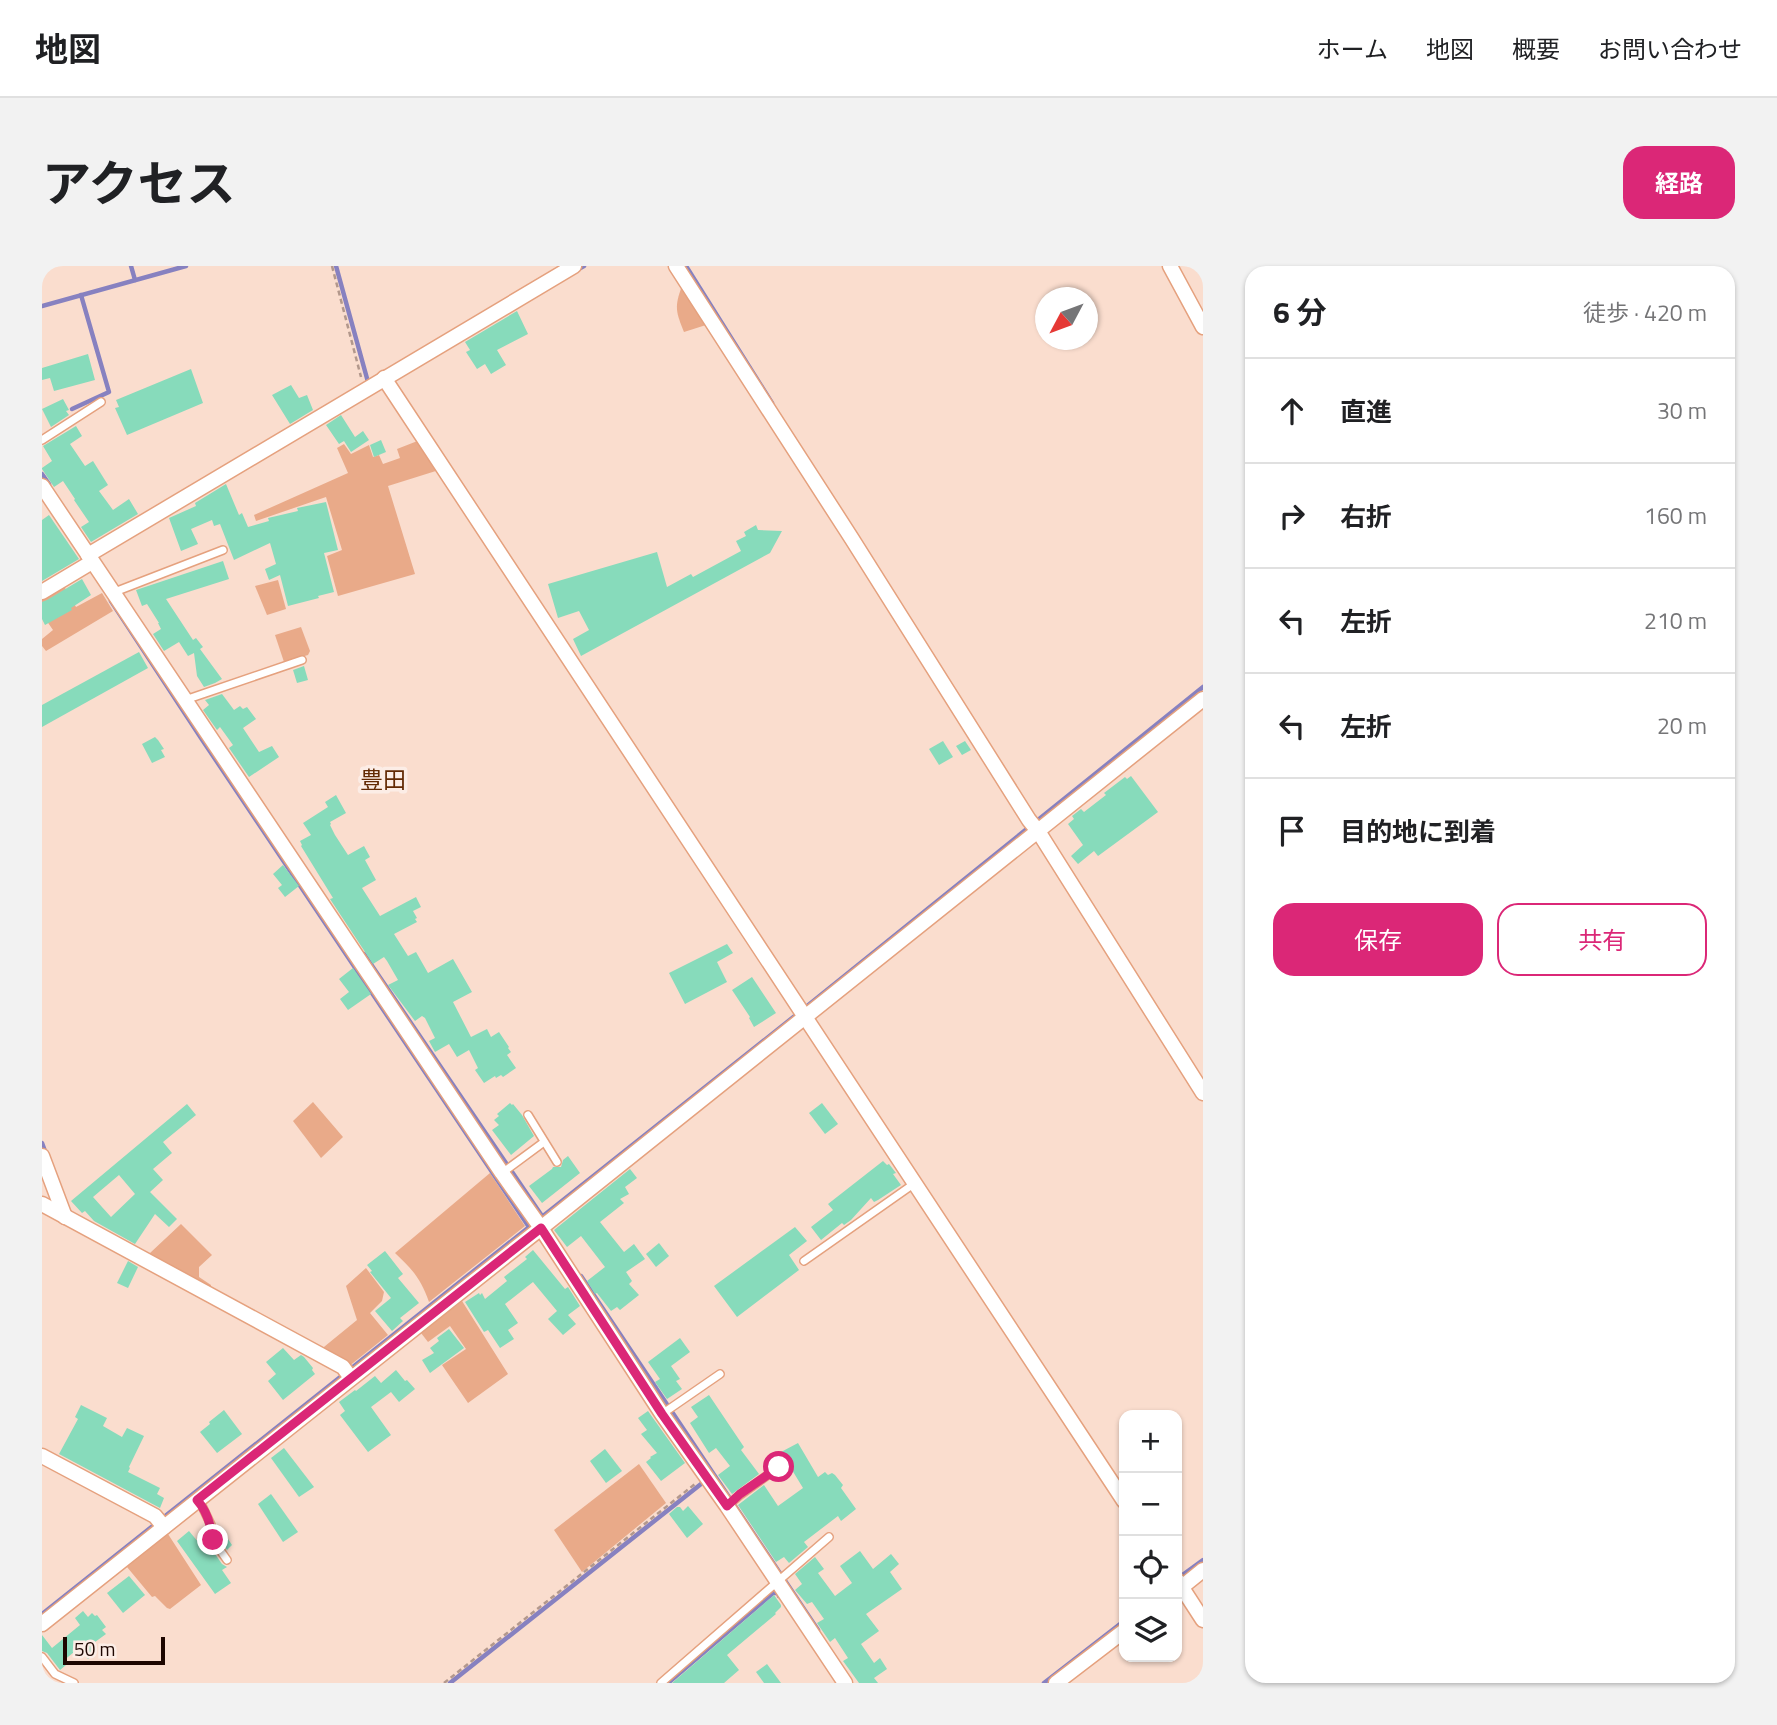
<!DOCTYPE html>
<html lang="ja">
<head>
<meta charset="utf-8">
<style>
	body { margin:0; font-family:"Titillium Web","Noto Sans JP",sans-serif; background:#f2f2f2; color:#202124 }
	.controls { position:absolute; right:21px; bottom:21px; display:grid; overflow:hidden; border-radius:14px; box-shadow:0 2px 5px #0004 }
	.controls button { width:63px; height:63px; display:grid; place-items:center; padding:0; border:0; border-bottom:2px solid #e0e0e0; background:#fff; color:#202124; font:35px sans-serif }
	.compass { position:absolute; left:993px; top:21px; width:63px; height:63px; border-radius:50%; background:#fff; box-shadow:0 2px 5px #0004; rotate:229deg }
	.scale { position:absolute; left:21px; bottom:18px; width:102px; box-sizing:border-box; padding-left:7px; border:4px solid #1d0600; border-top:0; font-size:19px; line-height:24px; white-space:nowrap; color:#1d0600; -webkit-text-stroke:5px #fcede6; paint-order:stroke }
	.stop { position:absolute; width:21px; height:21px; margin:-16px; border:5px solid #db2777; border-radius:50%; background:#fff }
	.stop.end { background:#db2777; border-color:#fff; box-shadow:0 2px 7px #0008 }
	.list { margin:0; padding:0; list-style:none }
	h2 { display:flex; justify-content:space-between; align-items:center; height:91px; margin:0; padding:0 28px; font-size:30px }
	h2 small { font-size:23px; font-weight:400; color:#757577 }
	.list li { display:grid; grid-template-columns:46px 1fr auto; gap:21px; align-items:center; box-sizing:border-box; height:105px; padding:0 28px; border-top:2px solid #e0e0e0 }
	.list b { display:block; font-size:26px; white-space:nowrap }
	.list em { font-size:23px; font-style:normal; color:#757577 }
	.actions { display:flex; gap:14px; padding:21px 28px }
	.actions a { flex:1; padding:16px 0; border:2px solid #db2777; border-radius:21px; text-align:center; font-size:24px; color:#db2777 }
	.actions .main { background:#db2777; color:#fff }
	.icon { flex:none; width:38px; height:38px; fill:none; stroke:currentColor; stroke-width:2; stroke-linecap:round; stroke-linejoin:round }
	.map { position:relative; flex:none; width:1161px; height:1417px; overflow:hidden; border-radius:21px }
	header { display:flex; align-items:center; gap:42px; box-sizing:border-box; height:98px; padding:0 35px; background:#fff; border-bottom:2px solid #e0e0e0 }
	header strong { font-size:33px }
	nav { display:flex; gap:38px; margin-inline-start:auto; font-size:24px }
	.intro { display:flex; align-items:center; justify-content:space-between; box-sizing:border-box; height:168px; padding:0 42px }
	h1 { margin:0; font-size:49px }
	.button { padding:18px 32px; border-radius:21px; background:#db2777; color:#fff; font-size:24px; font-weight:700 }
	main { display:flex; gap:42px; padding:0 42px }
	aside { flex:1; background:#fff; border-radius:21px; box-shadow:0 2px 5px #0004 }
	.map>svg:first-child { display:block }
</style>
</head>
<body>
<header>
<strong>地図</strong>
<nav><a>ホーム</a><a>地図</a><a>概要</a><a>お問い合わせ</a></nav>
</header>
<div class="intro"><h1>アクセス</h1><a class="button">経路</a></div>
<main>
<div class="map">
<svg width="1161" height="1417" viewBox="0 0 1161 1417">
	<rect width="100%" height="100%" fill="#faddce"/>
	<g fill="#e9aa89">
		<path d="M640,20L664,59L642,66C634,46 632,41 640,20Z"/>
		<path d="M378,174L397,204L346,220L373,308L296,330L285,290L300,284L284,231L214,255L212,249L306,207L295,182L302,178L309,188L327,179L331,191L337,189L341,198L358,192L355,183Z"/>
		<path d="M236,314L244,343L225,349L213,320Z"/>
		<path d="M22,320L34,341L60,327L71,345L4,385L0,380V373L11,364L2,351L6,347L0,336V329Z"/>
		<path d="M259,361L268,385L266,389L242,396L233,369Z"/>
		<path d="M271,836L301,871L279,892L251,855Z"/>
		<path d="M448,907L483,960L387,1036C379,1013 371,1004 353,987Z"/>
		<path d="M139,958L170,989L157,1001V1011L169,1019V1024L107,990L108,987Z"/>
		<path d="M324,1002L342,1026L340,1035L328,1047L346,1069L306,1101L277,1085L315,1054L304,1020Z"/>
		<path d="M420,1035L466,1108L426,1137L400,1099L424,1083L408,1060L386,1076L379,1067Z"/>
		<path d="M597,1198L624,1237L540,1306L512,1264Z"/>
		<path d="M126,1268L159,1319L128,1343L125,1342L113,1330L110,1331L85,1301Z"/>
	</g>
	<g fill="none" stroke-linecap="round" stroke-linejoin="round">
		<g stroke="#8781c0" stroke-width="4.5">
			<path d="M89,0L93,14"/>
			<path d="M294,0L326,116"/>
			<path d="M644,0L730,137"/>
			<path d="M533,5L542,0"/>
			<path d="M0,40L144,0"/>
			<path d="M30,143L67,126L39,29"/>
			<path d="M0,208L7,218"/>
			<path d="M69,335L159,472L487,961"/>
			<path d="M322,688L500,950"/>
			<path d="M0,877L4,888"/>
			<path d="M539,1010L776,1364"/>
			<path d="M1135,1313L1161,1294"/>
			<path d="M0,1348L754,749L1161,421"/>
			<path d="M408,1417L659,1218"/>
			<path d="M626,1417L731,1327H736L737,1330"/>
			<path d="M1002,1417L1082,1355"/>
		</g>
	</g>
	<g fill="#87dbbb" fill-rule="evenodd">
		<path d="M475,45L486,68L455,84L464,99L449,108L443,98L435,103L424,86L428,84L423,76Z"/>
		<path d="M46,88L53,114L12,125L8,112L0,114V102Z"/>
		<path d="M149,103L161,137L85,169L73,142L77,141L74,134Z"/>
		<path d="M249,119L257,132L265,129L271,144L248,158L230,129Z"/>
		<path d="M21,133L27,144L24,145L27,149L9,161L0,143Z"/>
		<path d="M299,149L313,171L321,165L327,174L309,186L302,175L297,178L284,159Z"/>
		<path d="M34,160L40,170L28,178L43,200L51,195L66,219L57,225L71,244L87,233L96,248L49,276L39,261L47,256L32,234L33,233L21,215L12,221L0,203V202L10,195L1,180Z"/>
		<path d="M339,174L344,186L332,191L328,179Z"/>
		<path d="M184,218L197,249L200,247L206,261L227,255L226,252L256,245L255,242L284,236L296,284L282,287L292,326L276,330L277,332L246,340L238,309L227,314L223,303L234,298L228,277L192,294L178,258L172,260L170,254L149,263L156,278L139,285L127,252L154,240L153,237Z"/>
		<path d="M7,249L37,293L0,315V254Z"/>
		<path d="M714,259L716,264L740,265L728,287L539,390L531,373L547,364L537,345L516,352L506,318L615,286L625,321L649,308L651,311L699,285L694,275L704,270L702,266Z"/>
		<path d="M181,295L187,313L124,333L149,371L151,374L154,372L161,381L158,383L180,413L173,417L162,421L155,410L152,387L146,390L137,376L122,385L111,368L119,363L116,357H117L105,338L100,340L94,324Z"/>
		<path d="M40,313L49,329L29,342L30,344L3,359L0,353V336L5,334Z"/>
		<path d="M97,386L106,402L0,461V439Z"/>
		<path d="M262,400L266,414L255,417L251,404Z"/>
		<path d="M180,428L192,444L198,440L201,443L205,441L214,453L201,462L217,486L230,480L237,491L207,511L187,482L191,479L178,461L175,464L161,444L167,439L163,434Z"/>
		<path d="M113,471L116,474L122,483L119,484L123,491L110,497L100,478Z"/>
		<path d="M901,475L911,491L897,499L887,483Z"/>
		<path d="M923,475L929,484L920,489L914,480Z"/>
		<path d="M1089,510L1116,546L1056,590L1052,585L1036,598L1029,590L1041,579L1026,558L1032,553L1030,550L1039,543L1042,546L1064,529L1062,527L1083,511L1085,513Z"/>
		<path d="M294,529L304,547L288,556L289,558L288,559L293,569L306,589L322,580L328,591L323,594L334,614L320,622L338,650L374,631L379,641L371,645L375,652L373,653L375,656L352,668L366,690L374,686L386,707L411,693L430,726L411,736L429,771L445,763L449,771L457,766L467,781L466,782L469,786L465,789L474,802L461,811L459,809L454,812L453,810L442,817L433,804L436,802L427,784L415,791L407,778L393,786L387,775L393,772L383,752L380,750L373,755L346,719L356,714L345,695L342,691L331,698L288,633L291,632L259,580L260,579L258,575L269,569L261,557L286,541L283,536Z"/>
		<path d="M241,599L257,620L243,631L236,622L240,619L231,608Z"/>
		<path d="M685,678L691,687L675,696L685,716L643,738L627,707Z"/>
		<path d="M311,702L329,728L306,744L298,733L307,726L297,713Z"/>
		<path d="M710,711L734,747L712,761L707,752L708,751L690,724Z"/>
		<path d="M468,837L470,839L471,838L480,849L492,870L469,889L450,864L457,859L452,854L457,850L455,848Z"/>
		<path d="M780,837L796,858L783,868L767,847Z"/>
		<path d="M145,838L154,849L121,876L130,887L111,903L121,914L108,926L135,953L127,961L113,948L93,978L52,955L43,945L40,947L29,935ZM77,909L93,928L69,951L51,931Z"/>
		<path d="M526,890L538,907L500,937L487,920L510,903L511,901H519L521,894Z"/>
		<path d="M841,895L845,899L847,898L854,907L851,908L859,919L836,934L832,936L829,932L809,954L802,959L800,957L779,974L769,961L791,944L786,938Z"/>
		<path d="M588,903L595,912L583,921L587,928L578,933L582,937L558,956L582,986L592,978L603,993L584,1006L590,1015L587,1018L597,1029L578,1044L575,1041L569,1045L555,1027L553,1028L545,1015L563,1001L539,970L525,981L512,964Z"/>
		<path d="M753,961L765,975L747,989L757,1004L695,1051L672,1020Z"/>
		<path d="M617,977L627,990L614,1001L604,988Z"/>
		<path d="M491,984L523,1023L526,1021L538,1040L526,1049L534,1058L521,1069L506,1053L515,1045L491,1016L463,1038L476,1057L466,1064L472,1073L458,1082L446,1064L442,1066L423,1036L437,1027L438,1029L440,1027L443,1033L465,1015L462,1011L485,993L483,991Z"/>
		<path d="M343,985L361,1008L356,1012L377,1037L358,1052L361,1055L350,1065L333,1045L349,1032L328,1006L330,1005L325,999Z"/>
		<path d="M86,995L96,1001L86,1022L75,1017Z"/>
		<path d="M407,1063L422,1082L388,1107L380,1094L392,1087L388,1082L397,1075L395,1072Z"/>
		<path d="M638,1072L648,1086L629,1100L638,1113L634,1115L640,1123L625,1133L613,1116L618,1113L606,1096Z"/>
		<path d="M241,1082L252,1094L259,1089L262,1091L271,1102L270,1104L273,1108L241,1134L226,1115L234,1108L224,1096Z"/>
		<path d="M354,1104L363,1115L365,1114L373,1123L357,1136L349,1126L329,1141L349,1169L326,1186L298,1149L303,1145L297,1136L313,1124L314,1125L333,1110L339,1117Z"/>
		<path d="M667,1129L702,1181L699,1184L717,1208L690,1228L676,1209L688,1200L674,1182L667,1187L648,1157L656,1151L649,1141Z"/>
		<path d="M39,1139L65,1152L61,1160L80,1171L85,1162L102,1170L87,1201L88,1202L86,1206L118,1222L115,1228L122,1232L118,1242L17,1188L36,1153L33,1151Z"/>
		<path d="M182,1144L200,1168L175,1187L158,1166L168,1158L167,1156Z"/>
		<path d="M606,1145L643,1197L619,1215L604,1196L609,1192L608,1191L615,1187L599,1168L605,1164L596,1152Z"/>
		<path d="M756,1177L776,1211L783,1206L786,1209L790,1207L793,1209L801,1219L799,1222L814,1243L799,1255L796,1250L762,1276L766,1281L747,1297L742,1291L734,1296L696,1239L722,1219L736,1240L761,1222L739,1186Z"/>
		<path d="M242,1182L272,1221L257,1231L229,1192Z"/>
		<path d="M563,1183L580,1205L564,1217L548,1195Z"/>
		<path d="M229,1228L256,1266L241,1276L216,1238Z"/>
		<path d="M646,1240L661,1258L645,1272L627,1248L635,1241H638L641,1245Z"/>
		<path d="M178,1261L190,1279L185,1284L177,1272L176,1263Z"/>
		<path d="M147,1265L157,1277L164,1272L166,1278L180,1298L185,1301L180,1304L189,1317L173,1328L135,1275Z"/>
		<path d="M818,1285L831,1303L849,1288L857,1298L848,1306L860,1323L824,1348L837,1365L819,1378L832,1397L838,1392L845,1403L832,1412L836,1417H817L801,1395L806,1392L793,1372L788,1376L775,1357L782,1353L770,1336L765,1338L753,1324L760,1318L753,1308L773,1291L782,1303L776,1307L793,1330L810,1317L798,1300Z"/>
		<path d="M87,1310L103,1329L81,1347L65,1327Z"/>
		<path d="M732,1329L739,1339V1341L733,1347L734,1348L685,1389L697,1404L682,1417H630Z"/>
		<path d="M41,1345L46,1351L50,1347L53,1350L55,1349L64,1361L60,1364L64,1368L49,1379L54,1386L46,1393L37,1382L21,1395L24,1399L18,1404L5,1387L0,1385V1369L10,1382L38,1359L33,1352Z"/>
		<path d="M725,1398L739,1417H722L714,1406Z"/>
	</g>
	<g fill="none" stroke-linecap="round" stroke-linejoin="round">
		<g stroke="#e5a17e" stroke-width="10">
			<g id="service">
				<path d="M0,174L59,136"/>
				<path d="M70,327L181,284"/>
				<path d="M143,434L260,394"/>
				<path d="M486,849L515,896"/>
				<path d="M460,907L502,876"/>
				<path d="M762,995L873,917"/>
				<path d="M620,1148L678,1108"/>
				<path d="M155,1234L160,1240L169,1259L171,1274L185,1294"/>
				<path d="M685,1240L698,1229L737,1201"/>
				<path d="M0,1391L13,1408L32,1417"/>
				<path d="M619,1417L787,1271"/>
			</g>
		</g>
		<g stroke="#e5a17e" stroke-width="17">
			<g id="minor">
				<path d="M634,0L810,273L987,554L996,565L1161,827"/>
				<path d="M1128,0L1161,61"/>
				<path d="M342,112L1082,1235"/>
				<path d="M0,220L460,907L499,962L1161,433"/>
				<path d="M46,289L532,0"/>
				<path d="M0,326L50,296"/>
				<path d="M0,890L23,951"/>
				<path d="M0,938L301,1101L309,1112"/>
				<path d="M0,1190L113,1250L122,1261"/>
				<path d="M1135,1314L1161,1354"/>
				<path d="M1135,1325L1161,1304"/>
				<path d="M0,1358L499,962L620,1148L685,1240L803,1417"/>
				<path d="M1014,1417L1082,1365"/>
			</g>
		</g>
		<g stroke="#b3988c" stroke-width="2.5" stroke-dasharray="5 3.5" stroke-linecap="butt">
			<path d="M290,0L319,111"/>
			<path d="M402,1417L653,1218"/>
		</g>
		<use href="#service" stroke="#fff" stroke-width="7"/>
		<use href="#minor" stroke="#fff" stroke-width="14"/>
	</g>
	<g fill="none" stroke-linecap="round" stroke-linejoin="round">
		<path stroke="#db2777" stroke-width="9" d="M171,1274C169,1259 165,1245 155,1234L499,962L620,1148L685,1240L698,1228L737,1201"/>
	</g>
	<g text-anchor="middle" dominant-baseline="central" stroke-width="7" stroke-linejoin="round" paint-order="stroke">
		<g font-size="23" fill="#622903" stroke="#fcede6">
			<text x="341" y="513">豊田</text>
		</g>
	</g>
</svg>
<div class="controls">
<button>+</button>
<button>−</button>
<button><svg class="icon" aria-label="locate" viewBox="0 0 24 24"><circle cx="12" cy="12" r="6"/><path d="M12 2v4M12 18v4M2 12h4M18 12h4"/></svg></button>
<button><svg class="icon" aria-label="layers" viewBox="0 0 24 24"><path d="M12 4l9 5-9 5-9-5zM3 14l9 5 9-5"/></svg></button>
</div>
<svg class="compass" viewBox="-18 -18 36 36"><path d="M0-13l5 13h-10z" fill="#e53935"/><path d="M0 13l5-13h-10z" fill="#757577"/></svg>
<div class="scale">50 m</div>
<div class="stop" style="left:737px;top:1201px"></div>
<div class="stop end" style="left:171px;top:1274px"></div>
</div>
<aside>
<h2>6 分<small>徒歩 · 420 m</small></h2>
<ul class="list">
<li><svg class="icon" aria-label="ahead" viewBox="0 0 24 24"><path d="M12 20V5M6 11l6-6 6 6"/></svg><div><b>直進</b></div><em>30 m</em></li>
<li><svg class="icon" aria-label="right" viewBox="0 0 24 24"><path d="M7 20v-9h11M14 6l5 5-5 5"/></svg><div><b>右折</b></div><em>160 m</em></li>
<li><svg class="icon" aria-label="left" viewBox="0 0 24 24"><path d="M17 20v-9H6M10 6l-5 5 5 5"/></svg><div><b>左折</b></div><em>210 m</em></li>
<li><svg class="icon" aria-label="left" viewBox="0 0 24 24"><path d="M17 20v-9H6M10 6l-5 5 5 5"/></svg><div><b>左折</b></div><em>20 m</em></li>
<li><svg class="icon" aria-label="arrive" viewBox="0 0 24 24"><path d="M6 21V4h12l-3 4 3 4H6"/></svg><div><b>目的地に到着</b></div></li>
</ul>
<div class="actions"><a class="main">保存</a><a>共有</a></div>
</aside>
</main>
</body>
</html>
